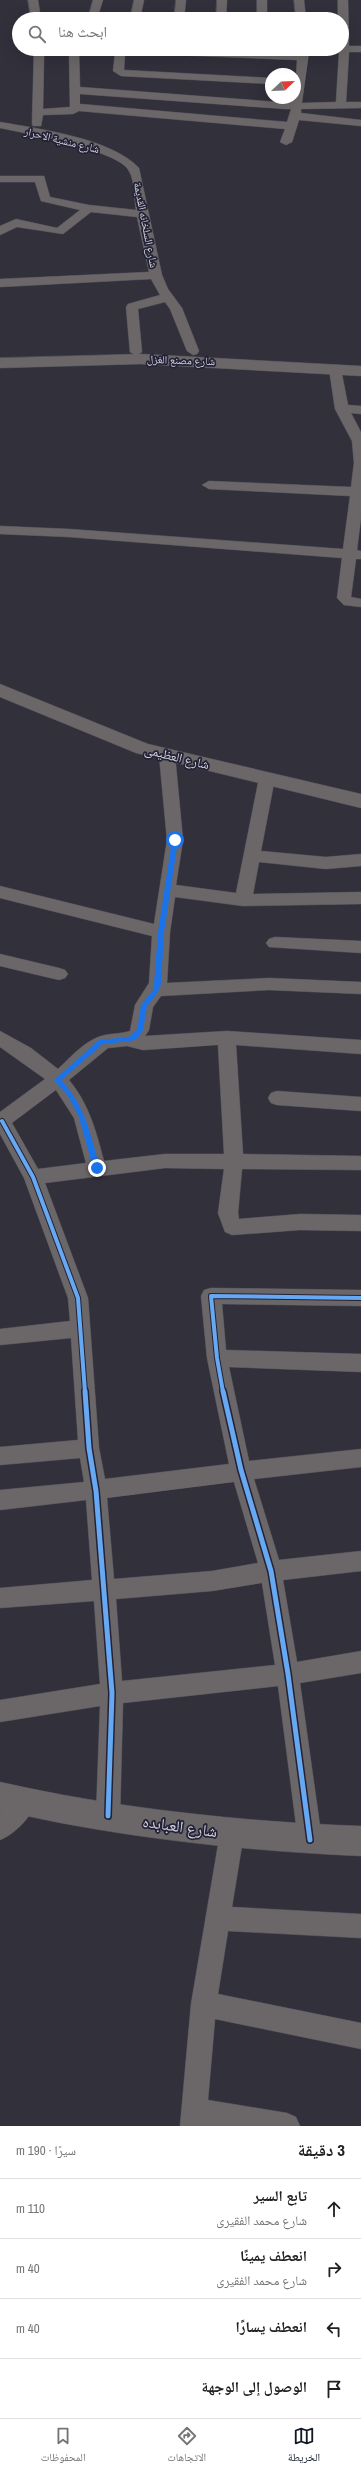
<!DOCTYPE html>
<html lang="ar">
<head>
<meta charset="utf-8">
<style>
	body { margin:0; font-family:"Archivo Narrow","Noto Naskh Arabic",sans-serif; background:#f6f6f6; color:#202124; direction:rtl }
	.compass { position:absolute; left:265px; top:68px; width:36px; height:36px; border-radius:50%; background:#fff; box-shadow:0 4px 16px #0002; rotate:67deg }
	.stop { position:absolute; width:12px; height:12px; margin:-9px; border:3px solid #1a73e8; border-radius:50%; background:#fff }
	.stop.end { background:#1a73e8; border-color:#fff; box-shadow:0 1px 4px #0008 }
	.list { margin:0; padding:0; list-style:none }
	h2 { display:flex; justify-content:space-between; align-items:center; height:52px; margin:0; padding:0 16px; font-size:17px }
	h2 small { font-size:13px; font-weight:400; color:#757577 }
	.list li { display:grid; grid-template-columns:26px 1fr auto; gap:12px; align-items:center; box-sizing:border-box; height:60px; padding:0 16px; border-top:1px solid #e0e0e0 }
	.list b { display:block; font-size:15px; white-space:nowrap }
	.list p { margin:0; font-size:13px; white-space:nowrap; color:#757577 }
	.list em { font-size:13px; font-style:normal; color:#757577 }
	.icon { flex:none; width:22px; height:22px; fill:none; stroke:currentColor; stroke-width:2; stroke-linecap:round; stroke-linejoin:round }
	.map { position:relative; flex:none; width:361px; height:2126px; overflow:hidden; direction:ltr }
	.search { position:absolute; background:#fff; box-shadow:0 4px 16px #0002; left:12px; right:12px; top:12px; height:44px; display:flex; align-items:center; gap:10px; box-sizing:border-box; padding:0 14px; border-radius:22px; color:#757577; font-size:15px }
	.sheet { height:292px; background:#fff }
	nav { display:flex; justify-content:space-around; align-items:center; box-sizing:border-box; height:56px; border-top:1px solid #e0e0e0; background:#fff; font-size:11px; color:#757577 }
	nav a { display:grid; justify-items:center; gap:2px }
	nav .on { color:#111827 }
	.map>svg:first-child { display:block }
</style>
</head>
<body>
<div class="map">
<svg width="361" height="2126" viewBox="0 0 361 2126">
	<rect width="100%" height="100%" fill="#31303b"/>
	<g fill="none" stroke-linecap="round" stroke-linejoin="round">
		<g stroke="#4f4e58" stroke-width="1">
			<g id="minor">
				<path d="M28,0H38L41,19H31Z"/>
				<path d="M93,0H103L97,19L88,18Z"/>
				<path d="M134,0H144L140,19H130Z"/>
				<path d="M176,0H186L184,19H174Z"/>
				<path d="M217,0H227L226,19H216Z"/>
				<rect x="257" y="0" width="10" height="19"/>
				<path d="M294,0H304L306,19H296Z"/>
				<path d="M338,0H348L349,46H361V52H349L346,102H361V108L301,109V113L361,120V126L299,120L292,142L286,145L280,142L285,129L79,111L73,114L43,115L41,126H33L32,124L34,49H89V52L79,53L80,87L291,103L292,98H295L297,60L125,53L124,70L271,78V84L121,76L113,71L115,53L96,52L91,49H177L298,54L299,49H342V19H338ZM309,53H339L336,102L302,103ZM69,54L70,107L43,109L44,56ZM80,94L285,109H291L287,122L80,104Z"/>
				<path d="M0,122C39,129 111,138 139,168L162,275L168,289L182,308L199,351L197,354L193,355L187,351L170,309L165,302L138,309L142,352L136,356L130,352L126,307L128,304L160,295L151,279L0,287V279L149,272L137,217L91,212L63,234L17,227L0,235V226L16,219L57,228L80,210L41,201L35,182H0V176H44L50,197L89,205L136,210C134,198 135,181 129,171C119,150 24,133 0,128Z"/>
				<path d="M335,365L341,369L348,405L361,406V414L351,413L361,432V518L357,550L361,551V559H356L351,597L361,599V607L344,605L337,598L342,558L69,537L0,534V526L69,529L343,549L350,496L209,489L202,485L209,481L351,487L354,463L352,441L335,409L329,369Z"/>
				<path d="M167,750L173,751L175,755L183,840L176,885L236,893L259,778L261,774H273L275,778L261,851L326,857L361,854V866L326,869L259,862L253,894L361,892V904L243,906L175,897L170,932L167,983L269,978L361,982V994L269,990L161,996L153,1007L149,1030L145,1036L227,1031L361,1040V1054L236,1045L243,1154L361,1156V1170L242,1169L238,1213L239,1219L300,1214L361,1215V1231L300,1230L232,1235L225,1232L218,1213L224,1169L165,1168L45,1183L88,1298L99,1448L105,1479L229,1464L207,1358L201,1296L204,1290L211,1288L361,1290V1306L222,1304L226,1350L361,1354V1372L229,1367L249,1461L361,1449V1467L254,1479L279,1560L361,1551V1571L283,1580L297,1662L361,1651V1673L300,1683L322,1840L318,1848L310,1852L302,1848L298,1840L278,1686L123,1703L120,1816L116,1824L108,1828L100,1824L96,1816L100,1706L0,1722V1700L100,1684L94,1601L0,1608V1588L92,1580L86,1500L0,1510V1490L84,1482L80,1458L0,1465V1447L78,1440L71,1338L0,1345V1329L70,1321L68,1298L24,1178L0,1134V1112L45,1079L0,1047V1031L31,1048L58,1069C72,1056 86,1039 105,1035C114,1033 121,1034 130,1031L135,1005L149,983L152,936L0,898V886L154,924L167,840L159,755L161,751ZM218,1045L224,1154H165L104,1161C96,1131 89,1104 69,1080L108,1048L127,1046L143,1050ZM56,1090L74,1118L86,1163L38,1169L12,1123ZM234,1482L258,1563L212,1571L114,1579L107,1498ZM262,1583L275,1665L122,1681L116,1599L212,1591Z"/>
				<path d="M275,937L361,941V953L269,947L266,943L269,939Z"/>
				<path d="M0,954L59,968L65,970L68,974L65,978L59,980L0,966Z"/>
				<path d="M277,1091L361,1097V1111L277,1105L271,1103L268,1098L271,1093Z"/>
				<path d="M25,1790L33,1794L37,1802C31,1817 15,1834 0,1840V1811L17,1794Z"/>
				<path d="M232,1821L240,1825L244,1833L232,1907L361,1914V1938L228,1931L218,1994L361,2023V2049L215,2019L208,2100L287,2113L296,2117L300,2126H180L191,2004L220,1833L224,1825Z"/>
			</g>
		</g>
		<g stroke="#4f4e58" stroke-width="1">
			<g id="tertiary">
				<path d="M141,354L361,366V376L141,364L0,368V358Z"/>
				<path d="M0,684L148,744L361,794V808L136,753L0,697Z"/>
				<path d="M0,1782C114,1808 244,1822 361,1826V1856C244,1851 114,1837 0,1810Z"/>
			</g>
		</g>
		<use href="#minor" fill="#6b6768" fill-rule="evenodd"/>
		<use href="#tertiary" fill="#6b6768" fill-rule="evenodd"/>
		<g stroke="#242236" stroke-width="6">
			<g id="cycleway-far1">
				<path d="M2,1121L33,1177L78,1298L85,1392"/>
				<path d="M223,1392L217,1358L211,1296L361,1298"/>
			</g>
		</g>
		<g stroke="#242236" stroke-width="8">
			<g id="cycleway">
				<path d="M85,1391L89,1448L96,1491L112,1693L108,1816"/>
				<path d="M223,1391L241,1470L271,1571L288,1674L310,1840"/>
			</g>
		</g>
		<use href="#cycleway-far1" stroke="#66a8f1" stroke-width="4"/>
		<use href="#cycleway" stroke="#66a8f1" stroke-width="5"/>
	</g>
	<path fill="#1a73e8" d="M175,838L178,840L164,932L161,984L158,992L147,1006L143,1030L138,1038L131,1041L103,1044L61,1080C85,1105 91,1136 100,1168L97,1171L93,1168L79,1117L68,1096L54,1080L99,1040L128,1037L137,1030L141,1005L153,990L154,984L158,932L172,840Z"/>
	<g text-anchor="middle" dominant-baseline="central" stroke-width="3.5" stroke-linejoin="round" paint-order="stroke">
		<g font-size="11" fill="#d1d1de" stroke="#242236">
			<text transform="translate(62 140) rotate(14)">شارع منشية الاحرار</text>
			<text transform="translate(146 225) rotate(79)">شارع السلخانه القديمة</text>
			<text transform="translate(181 360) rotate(2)">شارع مصنع الغزل</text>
		</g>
		<g font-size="13" fill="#d1d1de" stroke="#242236">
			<text transform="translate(177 757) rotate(14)">شارع العظيمى</text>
		</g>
		<g font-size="16" fill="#d1d1de" stroke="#242236">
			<text transform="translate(180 1826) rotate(8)">شارع العبابده</text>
		</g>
	</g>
</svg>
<svg class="compass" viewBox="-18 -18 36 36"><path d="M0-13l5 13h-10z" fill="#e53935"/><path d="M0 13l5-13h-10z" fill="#757577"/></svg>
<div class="stop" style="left:175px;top:840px"></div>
<div class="stop end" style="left:97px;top:1168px"></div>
<div class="search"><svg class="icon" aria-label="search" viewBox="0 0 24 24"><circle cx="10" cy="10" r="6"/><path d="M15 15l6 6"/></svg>ابحث هنا</div>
</div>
<section class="sheet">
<h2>3 دقيقة<small>سيرًا · 190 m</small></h2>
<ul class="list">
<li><svg class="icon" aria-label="ahead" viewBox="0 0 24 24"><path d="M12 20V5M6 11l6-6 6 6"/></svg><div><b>تابع السير</b><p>شارع محمد الفقيرى</p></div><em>110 m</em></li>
<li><svg class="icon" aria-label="right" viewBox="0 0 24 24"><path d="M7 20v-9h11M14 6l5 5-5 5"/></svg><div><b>انعطف يمينًا</b><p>شارع محمد الفقيرى</p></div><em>40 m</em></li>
<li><svg class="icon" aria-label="left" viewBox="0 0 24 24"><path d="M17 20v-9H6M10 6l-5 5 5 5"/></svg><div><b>انعطف يسارًا</b></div><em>40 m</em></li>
<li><svg class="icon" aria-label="arrive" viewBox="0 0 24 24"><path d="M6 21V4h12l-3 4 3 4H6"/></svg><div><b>الوصول إلى الوجهة</b></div></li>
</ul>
</section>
<nav>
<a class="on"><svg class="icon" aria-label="map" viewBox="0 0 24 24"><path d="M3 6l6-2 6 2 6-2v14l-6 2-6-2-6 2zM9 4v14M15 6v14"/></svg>الخريطة</a>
<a><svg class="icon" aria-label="directions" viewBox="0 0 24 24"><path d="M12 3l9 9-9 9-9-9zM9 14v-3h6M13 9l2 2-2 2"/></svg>الاتجاهات</a>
<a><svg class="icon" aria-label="saved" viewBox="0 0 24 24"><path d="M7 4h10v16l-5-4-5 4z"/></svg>المحفوظات</a>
</nav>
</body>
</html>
